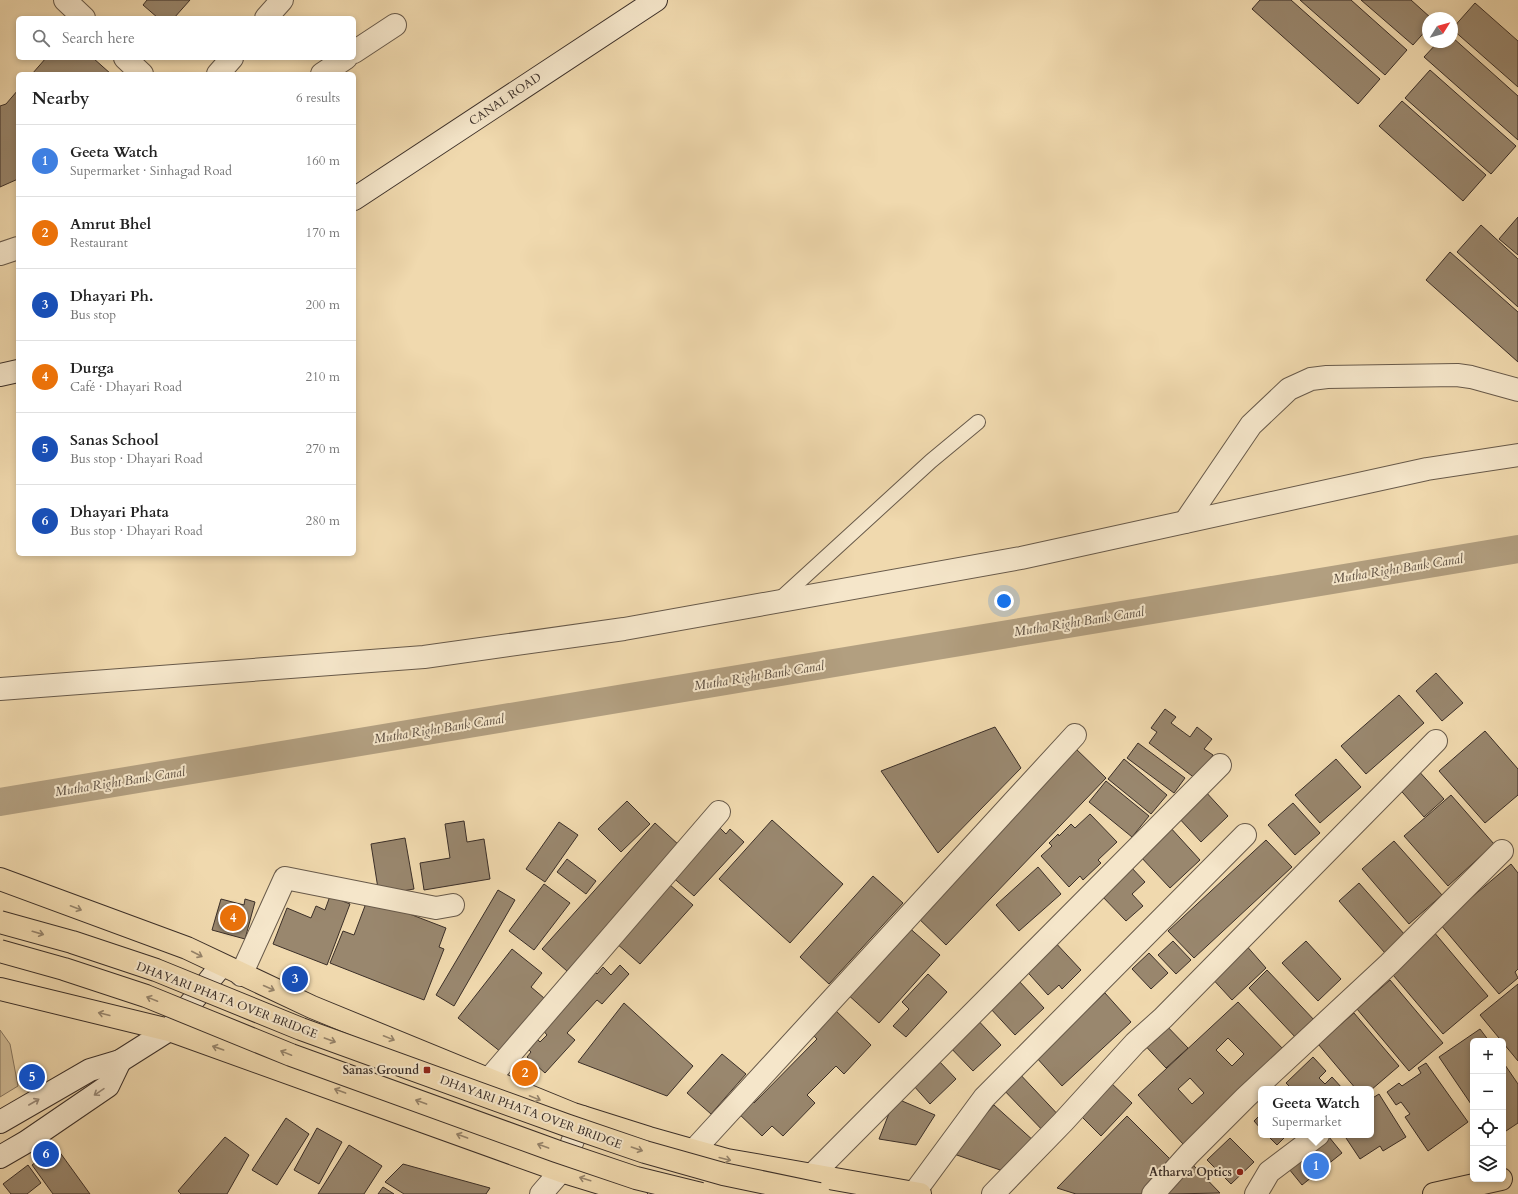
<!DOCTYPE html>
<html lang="en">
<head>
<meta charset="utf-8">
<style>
	body { margin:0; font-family:Cardo,serif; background:#f2f2f2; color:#222 }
	.controls { position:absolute; right:12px; bottom:12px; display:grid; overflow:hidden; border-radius:6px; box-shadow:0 2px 6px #0003 }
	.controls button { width:36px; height:36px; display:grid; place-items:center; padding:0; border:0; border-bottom:1px solid #e0e0e0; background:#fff; color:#222; font:20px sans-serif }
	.compass { position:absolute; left:1422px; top:12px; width:36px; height:36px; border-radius:50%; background:#fff; box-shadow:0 2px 6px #0003; rotate:53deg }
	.you { position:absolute; left:1004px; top:601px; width:14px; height:14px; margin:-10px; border:3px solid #fff; border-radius:50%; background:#1a73e8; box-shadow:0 0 0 6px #1a73e833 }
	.badge { display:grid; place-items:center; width:26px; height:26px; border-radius:50%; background:#111827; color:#fff; font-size:13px; font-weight:700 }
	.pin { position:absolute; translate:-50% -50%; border:2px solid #fff; box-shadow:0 1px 4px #0006 }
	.popup { position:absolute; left:1258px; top:1086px; width:116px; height:52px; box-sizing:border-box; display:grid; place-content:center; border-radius:6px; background:#fff; filter:drop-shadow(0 1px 3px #0005); font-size:13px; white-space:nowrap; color:#767676 }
	.popup b { font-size:15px; color:#222 }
	.popup::after { content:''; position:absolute; left:50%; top:100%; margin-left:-8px; border:8px solid transparent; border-top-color:#fff }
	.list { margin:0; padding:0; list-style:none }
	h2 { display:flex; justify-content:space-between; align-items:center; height:52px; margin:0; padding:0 16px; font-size:17px }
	h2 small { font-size:13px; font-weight:400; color:#767676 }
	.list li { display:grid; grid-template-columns:26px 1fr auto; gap:12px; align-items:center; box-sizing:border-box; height:72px; padding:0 16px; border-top:1px solid #e0e0e0 }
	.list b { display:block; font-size:15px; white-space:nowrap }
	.list p { margin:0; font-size:13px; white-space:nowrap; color:#767676 }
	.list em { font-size:13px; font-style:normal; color:#767676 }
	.icon { flex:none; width:22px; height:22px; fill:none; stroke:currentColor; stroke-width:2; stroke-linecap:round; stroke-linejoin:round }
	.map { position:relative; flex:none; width:1518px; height:1194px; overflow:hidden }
	.search { position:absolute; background:#fff; box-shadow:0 2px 6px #0003; left:16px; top:16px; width:340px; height:44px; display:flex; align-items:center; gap:10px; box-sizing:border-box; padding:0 14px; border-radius:6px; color:#767676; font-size:15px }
	.panel { position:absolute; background:#fff; box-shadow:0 2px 6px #0003; left:16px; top:72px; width:340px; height:484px; border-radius:6px }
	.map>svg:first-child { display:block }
</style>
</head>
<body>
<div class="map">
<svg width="1518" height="1194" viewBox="0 0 1518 1194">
	<rect width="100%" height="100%" fill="#f0d9ae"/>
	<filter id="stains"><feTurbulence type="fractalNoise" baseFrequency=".005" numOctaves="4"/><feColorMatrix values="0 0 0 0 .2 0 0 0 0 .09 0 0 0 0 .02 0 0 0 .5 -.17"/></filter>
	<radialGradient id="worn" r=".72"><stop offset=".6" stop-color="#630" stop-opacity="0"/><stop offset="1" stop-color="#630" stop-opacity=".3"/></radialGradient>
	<path fill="#d1bc97" stroke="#867660" d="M0,1030L10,1044L18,1086L0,1097Z"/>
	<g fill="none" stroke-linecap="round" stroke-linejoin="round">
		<path stroke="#b29f80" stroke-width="28" d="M0,802L1518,549"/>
	</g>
	<g fill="#99876e" stroke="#3b2f28" fill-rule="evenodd">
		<path d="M147,0H190L174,18H158L143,5Z"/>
		<path d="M1260,0H1291L1380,79L1358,104L1252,9Z"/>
		<path d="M1300,0H1351L1407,50L1385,75Z"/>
		<path d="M1361,0H1411L1431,18H1428V28L1413,45Z"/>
		<path d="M1475,3L1518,41V87L1452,29Z"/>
		<path d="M1452,37L1518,96V140L1424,57L1438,42H1452Z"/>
		<path d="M46,58H93L111,74H32Z"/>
		<path d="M1430,70L1516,146L1491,174L1405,98Z"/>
		<path d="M18,90V179L0,187V106L6,104Z"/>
		<path d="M1402,101L1486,175L1463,201L1379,126Z"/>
		<path d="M1518,217V255L1499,239Z"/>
		<path d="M1481,225L1518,259V307L1457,252Z"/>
		<path d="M1450,252L1518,312V362L1426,280Z"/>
		<path d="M1436,673L1463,703L1442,721L1416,691Z"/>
		<path d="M1399,695L1424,723L1366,774L1341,746Z"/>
		<path d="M1165,709L1176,717L1171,723L1190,737L1197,727L1212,739L1204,749L1213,755L1196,779L1149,743L1157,732L1151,728Z"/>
		<path d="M995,727L1021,768L938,853L881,771Z"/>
		<path d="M1485,731L1518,769V795L1485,823L1439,771Z"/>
		<path d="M1138,743L1185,778L1174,793L1127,758Z"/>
		<path d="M1074,747L1106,778L946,945L914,914Z"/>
		<path d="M1124,759L1167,795L1151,814L1108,779Z"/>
		<path d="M1336,759L1361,787L1320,823L1295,795Z"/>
		<path d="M1416,768L1444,799L1424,817L1396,785Z"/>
		<path d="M1106,781L1149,816L1132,837L1089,802Z"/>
		<path d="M1204,790L1228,816L1201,842L1177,816Z"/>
		<path d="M1451,795L1494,844L1448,886L1404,836Z"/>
		<path d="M627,801L650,824L621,852L598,829Z"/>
		<path d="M1293,803L1320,833L1295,855L1268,825Z"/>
		<path d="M1090,814L1117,842L1098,860L1101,863L1083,880L1080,876L1069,887L1041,856L1052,846L1049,843L1058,834L1059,836L1071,824L1075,828Z"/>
		<path d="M772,820L843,884L790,943L719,879Z"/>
		<path d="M464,821L467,842L484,839L490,879L424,890L420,863L450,858L445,824Z"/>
		<path d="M559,822L578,835L545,882L526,869Z"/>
		<path d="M655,823L680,846L567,971L542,949Z"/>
		<path d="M718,826L726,834L730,829L744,842L694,896L669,874Z"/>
		<path d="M1169,826L1200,860L1170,888L1139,855Z"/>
		<path d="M405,838L414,889L379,895L371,844Z"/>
		<path d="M1266,840L1292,867L1194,958L1168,931Z"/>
		<path d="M1394,841L1442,895L1409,924L1362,869Z"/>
		<path d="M567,859L596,881L586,894L557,872Z"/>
		<path d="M1511,864L1518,873V969L1515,972L1518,978L1499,994L1440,924Z"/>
		<path d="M1130,866L1145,882L1132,894L1143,906L1126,921L1100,894Z"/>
		<path d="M1038,867L1061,894L1019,931L996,905Z"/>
		<path d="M873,876L903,903L829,984L800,957Z"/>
		<path d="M1359,883L1405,935L1385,953L1339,901Z"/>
		<path d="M544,884L570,903L534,950L509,931Z"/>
		<path d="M669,884L693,905L640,964L616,943Z"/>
		<path d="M498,890L515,900L454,1006L436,995Z"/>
		<path d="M330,896L350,904L327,965L273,944L287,908L311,918L316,906L325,910Z"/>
		<path d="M368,898L446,928L439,947L444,949L424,1000L330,963L343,931L354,935Z"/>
		<path d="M221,899L244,905L245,899L255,902L245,939L212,930Z"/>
		<path d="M906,925L940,955L879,1023L845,992Z"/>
		<path d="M1433,931L1488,996L1443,1034L1388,969Z"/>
		<path d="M1052,939L1081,970L1062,989L1059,985L1048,995L1022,966Z"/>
		<path d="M1173,941L1191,960L1176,974L1158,955Z"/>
		<path d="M1306,941L1341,979L1318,1001L1282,963Z"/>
		<path d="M1244,943L1266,968L1232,1000L1209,975Z"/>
		<path d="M512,949L542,973L531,987L544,998L501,1052L458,1018Z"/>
		<path d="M1149,953L1168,973L1151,989L1132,969Z"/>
		<path d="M620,965L629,974L602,1004L597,1000L567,1033L575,1040L545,1073L527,1057L531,1052L528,1049L536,1038L540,1042L547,1035L542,1029L594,971L597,974L603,967L611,975Z"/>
		<path d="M1267,970L1316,1022L1297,1039L1249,988Z"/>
		<path d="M928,974L947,992L906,1037L893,1026L909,1009L902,1002Z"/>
		<path d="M1390,980L1443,1043L1409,1071L1357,1009Z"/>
		<path d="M1019,981L1044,1008L1015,1035L990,1008Z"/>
		<path d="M1518,984V1061L1480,1015Z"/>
		<path d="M1105,993L1131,1022L1062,1086L1036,1057Z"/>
		<path d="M1238,1002L1284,1050L1183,1144L1138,1095ZM1228,1038L1244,1054L1232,1066L1216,1050ZM1190,1078L1204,1093L1192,1104L1178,1089Z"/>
		<path d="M624,1003L693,1066L667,1096L578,1062Z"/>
		<path d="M833,1008L871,1045L844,1074L836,1066L807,1095L815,1103L783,1136L772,1126L762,1136L736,1111L749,1097L754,1103L817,1039L810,1032Z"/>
		<path d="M1354,1013L1399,1066L1371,1090L1356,1089L1313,1038L1332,1032Z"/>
		<path d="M974,1016L1001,1045L973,1071L946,1043Z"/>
		<path d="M1161,1020L1188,1048L1166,1068L1140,1040Z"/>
		<path d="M1480,1029L1489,1041H1473V1107L1439,1057Z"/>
		<path d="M722,1054L746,1074L711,1114L687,1093Z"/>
		<path d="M1313,1057L1326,1071L1319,1078L1325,1084L1332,1077L1343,1089H1292L1286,1083Z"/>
		<path d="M939,1061L956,1079L930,1104L913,1085Z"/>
		<path d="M1503,1062L1518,1084V1123L1503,1133Z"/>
		<path d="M1426,1063L1468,1122L1428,1151L1405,1117L1410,1114L1401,1102L1396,1105L1387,1092L1399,1083L1402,1086L1421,1073L1418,1068Z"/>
		<path d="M1016,1070L1064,1121L1048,1136L1000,1086Z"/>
		<path d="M1108,1080L1132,1103L1101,1136L1077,1112Z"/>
		<path d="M1379,1094L1406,1137L1383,1151L1380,1146L1360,1159L1344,1135H1371V1099Z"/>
		<path d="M895,1098L935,1115L916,1145L879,1139Z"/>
		<path d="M994,1105L1035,1142L1006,1172L951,1153Z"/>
		<path d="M1261,1114V1129L1254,1121Z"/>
		<path d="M1127,1116L1175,1164L1147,1194H1076L1057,1188Z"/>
		<path d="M286,1118L309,1134L277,1185L252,1170Z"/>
		<path d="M317,1128L342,1142L319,1184L294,1170Z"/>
		<path d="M1267,1135H1287L1277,1145Z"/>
		<path d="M225,1137L249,1155L227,1194H181L178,1191Z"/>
		<path d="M1329,1137L1342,1153L1302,1185L1289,1169Z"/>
		<path d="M1230,1138L1254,1162L1231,1184L1207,1160Z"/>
		<path d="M349,1145L382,1166L364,1194H318Z"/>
		<path d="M56,1147L90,1194H53L32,1165Z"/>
		<path d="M403,1164L490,1188L486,1194H404L385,1182Z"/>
		<path d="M1192,1164L1220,1193L1169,1194L1166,1190Z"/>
		<path d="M28,1165L41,1183L27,1194H11L3,1184Z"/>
		<path d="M383,1187L394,1194H378Z"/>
	</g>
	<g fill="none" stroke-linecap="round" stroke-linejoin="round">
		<g stroke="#685a4a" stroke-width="16">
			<path id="lane" d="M779,600L931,461L978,422"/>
		</g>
		<g stroke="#685a4a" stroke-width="24">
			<g id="street">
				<path d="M65,0L84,18"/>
				<path d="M266,18L282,0"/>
				<path d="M354,52L395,25"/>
				<path d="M125,58L142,74"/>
				<path d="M218,74L232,58"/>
				<path d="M322,74L346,58"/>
				<path d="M0,254L18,248"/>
				<path d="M1185,522L1251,425L1289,389L1311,379L1327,377L1457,375L1471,377L1518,390"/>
				<path d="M0,689L424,657L624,629L1021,558L1427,469L1518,455"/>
				<path d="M241,975L285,878L436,908L453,905"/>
				<path d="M489,1079L719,812"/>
				<path d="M694,1150L1075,735"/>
				<path d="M812,1175L1220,765"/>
				<path d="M914,1193L984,1098L1245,835"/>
				<path d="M541,1194L561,1171L582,1117"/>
				<path d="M993,1194L1063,1122L1135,1043L1163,1018L1436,741"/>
				<path d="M1153,1194L1189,1154L1246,1097L1389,964L1502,851"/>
				<path d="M1256,1194L1269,1172L1318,1135"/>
			</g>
		</g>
		<g stroke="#3b2f28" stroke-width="24">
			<g id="secondary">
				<path d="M354,199L656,0"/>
				<path d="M0,375L18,371"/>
				<path d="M0,1122L90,1070L120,1061L169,1030L221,966"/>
				<path d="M0,1157L26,1142L108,1086L120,1061"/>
			</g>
		</g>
		<g stroke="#3b2f28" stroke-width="24">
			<g id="primary">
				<path d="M0,879L187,948L312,1007L573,1114L649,1138L727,1160L920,1194"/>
				<path d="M0,989L169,1030L561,1171L636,1194"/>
				<path d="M1434,1194L1501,1179"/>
			</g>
		</g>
		<use href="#lane" stroke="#f5e6ca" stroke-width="14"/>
		<use href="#street" stroke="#f5e6ca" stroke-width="22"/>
		<use href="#secondary" stroke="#f5e6ca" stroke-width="22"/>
		<use href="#primary" stroke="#f0d9ae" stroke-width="22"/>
		<g stroke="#3b2f28" stroke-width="24" stroke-linecap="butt">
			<g id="primary-bridge">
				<path d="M0,922L72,942L156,970L301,1029L566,1125L645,1152L723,1174L819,1194"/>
				<path d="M0,951L64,969L146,996L291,1055L556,1151L636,1178L701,1194"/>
			</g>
		</g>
		<use href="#primary-bridge" stroke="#f0d9ae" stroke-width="22"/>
	</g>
	<defs><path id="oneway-shaft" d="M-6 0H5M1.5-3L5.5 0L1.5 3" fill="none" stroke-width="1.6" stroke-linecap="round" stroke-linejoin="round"/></defs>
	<g stroke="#96846b">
		<use href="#oneway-shaft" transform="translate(76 908) rotate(21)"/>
		<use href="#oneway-shaft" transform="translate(38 933) rotate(16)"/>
		<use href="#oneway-shaft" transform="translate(197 954) rotate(27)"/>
		<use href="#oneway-shaft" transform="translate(269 988) rotate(24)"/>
		<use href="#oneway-shaft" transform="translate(152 999) rotate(-158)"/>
		<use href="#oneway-shaft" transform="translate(104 1014) rotate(-166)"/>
		<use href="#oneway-shaft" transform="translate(389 1038) rotate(22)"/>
		<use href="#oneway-shaft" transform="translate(330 1040) rotate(20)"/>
		<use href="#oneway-shaft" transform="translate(218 1048) rotate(-161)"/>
		<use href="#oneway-shaft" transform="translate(286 1053) rotate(-158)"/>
		<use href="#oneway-shaft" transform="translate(340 1091) rotate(-160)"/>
		<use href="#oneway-shaft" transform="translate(535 1098) rotate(22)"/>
		<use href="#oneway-shaft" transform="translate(421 1102) rotate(-160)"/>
		<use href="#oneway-shaft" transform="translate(462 1136) rotate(-160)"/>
		<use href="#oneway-shaft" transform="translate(543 1146) rotate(-160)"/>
		<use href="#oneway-shaft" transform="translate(637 1149) rotate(19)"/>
		<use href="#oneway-shaft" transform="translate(725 1159) rotate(14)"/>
		<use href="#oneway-shaft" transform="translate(585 1179) rotate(-163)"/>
	</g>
	<g stroke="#988a79">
		<use href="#oneway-shaft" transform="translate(99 1092) rotate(146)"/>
		<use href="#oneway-shaft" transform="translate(34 1102) rotate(-30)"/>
	</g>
	<g fill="#8f2418" stroke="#f5e6ca" stroke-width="1.5">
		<rect x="423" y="1066" width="8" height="8" rx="2"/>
		<circle cx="1240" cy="1172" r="4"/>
	</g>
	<g text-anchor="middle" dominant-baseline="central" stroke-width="4" stroke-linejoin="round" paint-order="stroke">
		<g font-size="12" fill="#3b2f28" stroke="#f5e6ca">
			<text transform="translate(505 99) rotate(-34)">CANAL ROAD</text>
			<text transform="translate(227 1000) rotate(21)">DHAYARI PHATA OVER BRIDGE</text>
			<text transform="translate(531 1112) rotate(20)">DHAYARI PHATA OVER BRIDGE</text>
		</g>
		<g font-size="12" font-weight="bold" fill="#3b2f28" stroke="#f5e6ca" text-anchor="end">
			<text x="419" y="1070">Sanas Ground</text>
			<text x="1232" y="1172">Atharva Optics</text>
		</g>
		<g font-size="13" font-style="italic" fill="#594b3e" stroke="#f5e6ca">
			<text transform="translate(1398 569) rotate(-9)">Mutha Right Bank Canal</text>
			<text transform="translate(1079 622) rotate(-9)">Mutha Right Bank Canal</text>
			<text transform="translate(759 676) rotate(-9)">Mutha Right Bank Canal</text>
			<text transform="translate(439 729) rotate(-9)">Mutha Right Bank Canal</text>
			<text transform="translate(120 782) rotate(-9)">Mutha Right Bank Canal</text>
		</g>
	</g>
	<rect width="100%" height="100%" filter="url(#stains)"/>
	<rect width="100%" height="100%" fill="url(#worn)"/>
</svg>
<div class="controls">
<button>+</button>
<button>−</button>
<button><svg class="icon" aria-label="locate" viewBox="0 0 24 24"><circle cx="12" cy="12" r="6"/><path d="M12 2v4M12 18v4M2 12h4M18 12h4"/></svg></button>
<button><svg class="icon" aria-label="layers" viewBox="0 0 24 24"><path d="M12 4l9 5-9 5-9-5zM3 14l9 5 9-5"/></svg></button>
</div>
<svg class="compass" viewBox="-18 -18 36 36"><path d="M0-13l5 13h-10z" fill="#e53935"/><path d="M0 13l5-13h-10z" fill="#767676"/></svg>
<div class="you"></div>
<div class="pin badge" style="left:1316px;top:1166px;background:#3f7fe0">1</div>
<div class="popup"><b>Geeta Watch</b>Supermarket</div>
<div class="pin badge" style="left:525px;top:1073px;background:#e8710a">2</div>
<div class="pin badge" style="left:295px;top:979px;background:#1a4fb4">3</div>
<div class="pin badge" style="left:233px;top:918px;background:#e8710a">4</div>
<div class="pin badge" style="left:32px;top:1077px;background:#1a4fb4">5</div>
<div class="pin badge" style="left:46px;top:1154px;background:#1a4fb4">6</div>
<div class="search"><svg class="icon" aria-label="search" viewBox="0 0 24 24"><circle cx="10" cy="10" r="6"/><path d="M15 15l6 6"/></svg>Search here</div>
<section class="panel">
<h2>Nearby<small>6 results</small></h2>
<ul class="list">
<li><span class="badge" style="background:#3f7fe0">1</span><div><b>Geeta Watch</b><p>Supermarket · Sinhagad Road</p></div><em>160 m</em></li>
<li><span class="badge" style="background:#e8710a">2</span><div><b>Amrut Bhel</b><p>Restaurant</p></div><em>170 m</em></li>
<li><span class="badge" style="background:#1a4fb4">3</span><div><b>Dhayari Ph.</b><p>Bus stop</p></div><em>200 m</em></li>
<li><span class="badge" style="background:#e8710a">4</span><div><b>Durga</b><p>Café · Dhayari Road</p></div><em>210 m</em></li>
<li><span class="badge" style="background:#1a4fb4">5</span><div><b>Sanas School</b><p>Bus stop · Dhayari Road</p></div><em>270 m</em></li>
<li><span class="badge" style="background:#1a4fb4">6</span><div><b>Dhayari Phata</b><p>Bus stop · Dhayari Road</p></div><em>280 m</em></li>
</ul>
</section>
</div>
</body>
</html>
